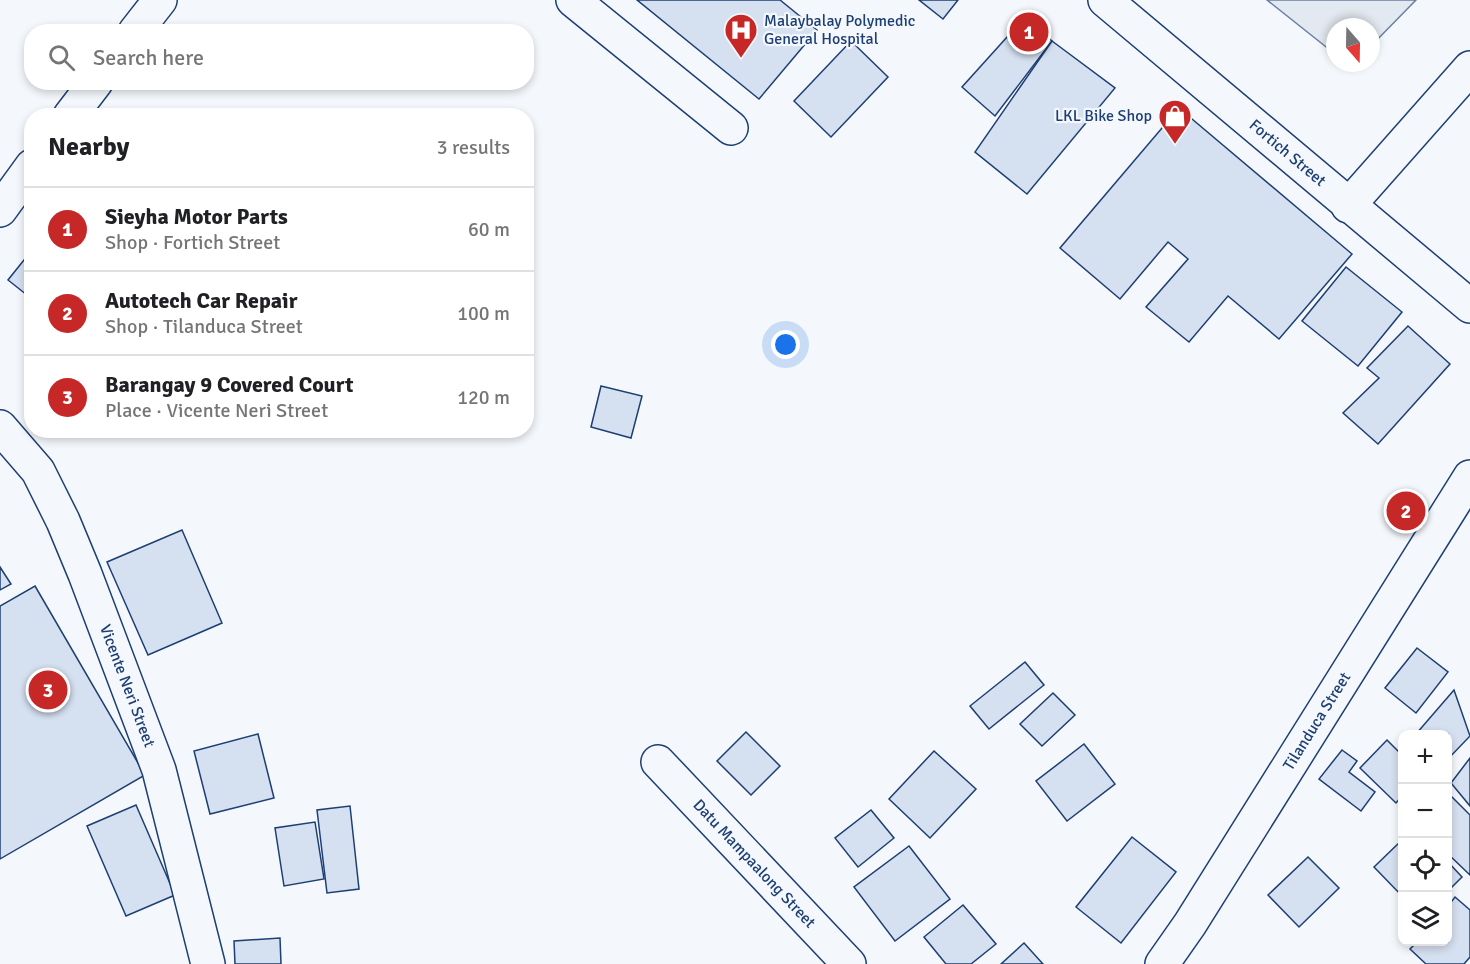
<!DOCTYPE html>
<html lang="en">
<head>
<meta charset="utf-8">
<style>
	body { margin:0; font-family:Signika,sans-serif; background:#f2f2f2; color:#202124 }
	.controls { position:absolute; right:18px; bottom:18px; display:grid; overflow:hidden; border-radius:12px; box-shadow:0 3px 9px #0003 }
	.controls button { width:54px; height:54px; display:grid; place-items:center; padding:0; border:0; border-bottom:2px solid #e0e0e0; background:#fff; color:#202124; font:30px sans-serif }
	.compass { position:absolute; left:1326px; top:18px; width:54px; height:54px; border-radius:50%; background:#fff; box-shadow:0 3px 9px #0003; rotate:160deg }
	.you { position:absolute; left:786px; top:345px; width:21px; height:21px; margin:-15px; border:4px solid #fff; border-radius:50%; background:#1a73e8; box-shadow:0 0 0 9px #1a73e833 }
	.badge { display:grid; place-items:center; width:39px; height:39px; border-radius:50%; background:#c62828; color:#fff; font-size:20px; font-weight:700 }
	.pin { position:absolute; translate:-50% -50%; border:3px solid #fff; box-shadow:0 2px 6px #0006 }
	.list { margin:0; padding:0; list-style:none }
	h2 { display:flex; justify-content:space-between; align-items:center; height:78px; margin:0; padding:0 24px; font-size:26px }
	h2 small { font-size:20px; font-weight:400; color:#757577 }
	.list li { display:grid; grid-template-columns:39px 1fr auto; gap:18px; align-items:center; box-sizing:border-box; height:84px; padding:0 24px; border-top:2px solid #e0e0e0 }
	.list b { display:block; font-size:22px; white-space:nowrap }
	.list p { margin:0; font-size:20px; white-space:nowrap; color:#757577 }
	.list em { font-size:20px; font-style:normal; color:#757577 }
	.icon { flex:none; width:33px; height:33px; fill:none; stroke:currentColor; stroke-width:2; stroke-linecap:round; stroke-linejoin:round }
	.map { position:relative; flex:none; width:1470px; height:964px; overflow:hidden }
	.search { position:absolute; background:#fff; box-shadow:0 3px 9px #0003; left:24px; top:24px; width:510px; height:66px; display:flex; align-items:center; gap:15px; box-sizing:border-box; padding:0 21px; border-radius:24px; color:#757577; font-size:22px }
	.panel { position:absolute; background:#fff; box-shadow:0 3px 9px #0003; left:24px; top:108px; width:510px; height:330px; border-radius:24px }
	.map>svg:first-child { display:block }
</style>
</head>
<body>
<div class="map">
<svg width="1470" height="964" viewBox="0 0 1470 964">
	<rect width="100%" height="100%" fill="#f4f7fb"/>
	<path fill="#e3e9f0" stroke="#687fa3" stroke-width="1.5" d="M1267,0H1416L1371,46V27H1335V54Z"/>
	<g fill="#d5e0f0" stroke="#1d3f73" stroke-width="1.5">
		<path d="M637,0H780L817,30L759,99Z"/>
		<path d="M919,0H958L943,19Z"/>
		<path d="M1025,17L1052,41L995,116L962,87Z"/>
		<path d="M851,41L888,77L831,137L794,101Z"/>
		<path d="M1052,41L1115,88L1027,194L975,152Z"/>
		<path d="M1179,108L1352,254L1279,339L1228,296L1189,342L1146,307L1188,259L1168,242L1120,299L1060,248Z"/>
		<path d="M32,250V299L8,280Z"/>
		<path d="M1346,267L1402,312L1358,366L1302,321Z"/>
		<path d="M1408,326L1450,364L1378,444L1343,413L1379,378L1367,368Z"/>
		<path d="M601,386L642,396L631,438L591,427Z"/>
		<path d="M182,530L222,623L148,655L107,562Z"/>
		<path d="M0,567L11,584L0,590Z"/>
		<path d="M35,586L145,775L0,859V606Z"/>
		<path d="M1417,648L1448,672L1416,713L1385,688Z"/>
		<path d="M1025,662L1044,685L989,729L970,706Z"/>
		<path d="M1454,690L1470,736L1448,759V734H1416Z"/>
		<path d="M1053,693L1075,715L1042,746L1020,724Z"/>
		<path d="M746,732L780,766L751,795L717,761Z"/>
		<path d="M258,734L274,798L210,814L194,751Z"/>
		<path d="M1387,740L1402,755V796L1396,803L1360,768Z"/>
		<path d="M1084,744L1115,784L1067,821L1036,781Z"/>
		<path d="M1342,750L1357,761L1349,772L1375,792L1361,811L1319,779Z"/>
		<path d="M934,751L976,789L930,838L889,799Z"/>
		<path d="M1470,758V806L1451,783Z"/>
		<path d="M1450,795L1470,815V875L1448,854Z"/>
		<path d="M136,805L175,895L126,916L87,826Z"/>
		<path d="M350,806L359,889L327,893L317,810Z"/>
		<path d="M871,810L894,838L858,867L835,838Z"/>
		<path d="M315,822L324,879L284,886L275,828Z"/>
		<path d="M1132,837L1176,872L1121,943L1076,907Z"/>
		<path d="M1402,840V896L1374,867Z"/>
		<path d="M909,846L950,899L895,941L854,887Z"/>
		<path d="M1308,857L1339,888L1299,927L1268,895Z"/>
		<path d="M1448,862L1462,877L1448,891Z"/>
		<path d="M1455,897L1470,910V957L1464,964H1426L1410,949L1417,942H1448V906Z"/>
		<path d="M963,905L996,944L971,964H946L924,937Z"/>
		<path d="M280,938L281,964H235L234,941Z"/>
		<path d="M1024,943L1043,964H1001Z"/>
	</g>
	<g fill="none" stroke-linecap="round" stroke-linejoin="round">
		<g stroke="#1d3f73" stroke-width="36">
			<g id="minor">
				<path d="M573,0L731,128"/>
				<path d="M1348,206L1470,68"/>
				<path id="s1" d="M0,427L38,471L63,521L85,574L159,770L208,964"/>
				<path id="s2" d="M658,762L849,964"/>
				<path id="s3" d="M1162,964L1190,924L1470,477"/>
			</g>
		</g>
		<g stroke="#1d3f73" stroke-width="36">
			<g id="secondary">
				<path d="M135,32L160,0"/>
				<path d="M70,116L96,82"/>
				<path d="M0,210L32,166"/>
			</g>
		</g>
		<g stroke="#1d3f73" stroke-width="36">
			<g id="trunk">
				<path id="s4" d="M1105,0L1470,306"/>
			</g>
		</g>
		<use href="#minor" stroke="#f4f7fb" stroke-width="33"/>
		<use href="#secondary" stroke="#f4f7fb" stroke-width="33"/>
		<use href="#trunk" stroke="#f4f7fb" stroke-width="33"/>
	</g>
	<defs>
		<g id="hospital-pin" transform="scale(1.725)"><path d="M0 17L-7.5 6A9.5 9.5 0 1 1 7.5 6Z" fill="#c62828" stroke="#f4f7fb"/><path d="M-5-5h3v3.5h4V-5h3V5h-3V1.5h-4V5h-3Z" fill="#fff"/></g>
		<g id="shop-pin" transform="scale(1.725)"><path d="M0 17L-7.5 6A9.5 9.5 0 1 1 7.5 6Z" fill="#c62828" stroke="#f4f7fb"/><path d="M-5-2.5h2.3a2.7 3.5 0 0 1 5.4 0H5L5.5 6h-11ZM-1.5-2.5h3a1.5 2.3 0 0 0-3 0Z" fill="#fff"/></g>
	</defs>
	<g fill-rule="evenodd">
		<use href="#hospital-pin" x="741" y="30"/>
		<use href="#shop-pin" x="1175" y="116"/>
	</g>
	<g text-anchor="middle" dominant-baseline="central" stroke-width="4.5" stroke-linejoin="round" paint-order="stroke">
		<g font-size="16" fill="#1d3f73" stroke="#f4f7fb" text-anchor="start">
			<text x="764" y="21">Malaybalay Polymedic<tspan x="764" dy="18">General Hospital</tspan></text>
			<text x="1152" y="116" text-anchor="end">LKL Bike Shop</text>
		</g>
		<g font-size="16" fill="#1d3f73" stroke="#f4f7fb">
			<text stroke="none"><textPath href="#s4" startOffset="238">Fortich Street</textPath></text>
			<text stroke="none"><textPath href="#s1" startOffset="291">Vicente Neri Street</textPath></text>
			<text stroke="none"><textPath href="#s3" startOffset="288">Tilanduca Street</textPath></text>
			<text stroke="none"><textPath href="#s2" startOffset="140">Datu Mampaalong Street</textPath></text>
		</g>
	</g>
</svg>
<div class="controls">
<button>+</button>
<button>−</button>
<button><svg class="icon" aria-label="locate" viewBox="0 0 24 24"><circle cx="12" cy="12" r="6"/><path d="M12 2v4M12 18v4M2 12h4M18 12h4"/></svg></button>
<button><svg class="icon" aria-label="layers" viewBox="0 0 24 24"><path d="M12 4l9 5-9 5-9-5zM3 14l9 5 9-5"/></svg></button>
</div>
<svg class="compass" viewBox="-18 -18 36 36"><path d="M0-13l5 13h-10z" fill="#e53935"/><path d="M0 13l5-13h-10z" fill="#757577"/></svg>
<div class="you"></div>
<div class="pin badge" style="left:1029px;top:32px">1</div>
<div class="pin badge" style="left:1406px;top:511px">2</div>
<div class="pin badge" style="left:48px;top:690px">3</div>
<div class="search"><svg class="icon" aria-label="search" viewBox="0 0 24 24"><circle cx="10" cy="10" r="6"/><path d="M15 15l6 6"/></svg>Search here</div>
<section class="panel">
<h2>Nearby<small>3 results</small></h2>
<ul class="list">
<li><span class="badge">1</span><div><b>Sieyha Motor Parts</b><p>Shop · Fortich Street</p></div><em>60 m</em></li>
<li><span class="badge">2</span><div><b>Autotech Car Repair</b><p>Shop · Tilanduca Street</p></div><em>100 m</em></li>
<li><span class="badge">3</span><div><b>Barangay 9 Covered Court</b><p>Place · Vicente Neri Street</p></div><em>120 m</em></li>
</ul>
</section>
</div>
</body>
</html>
